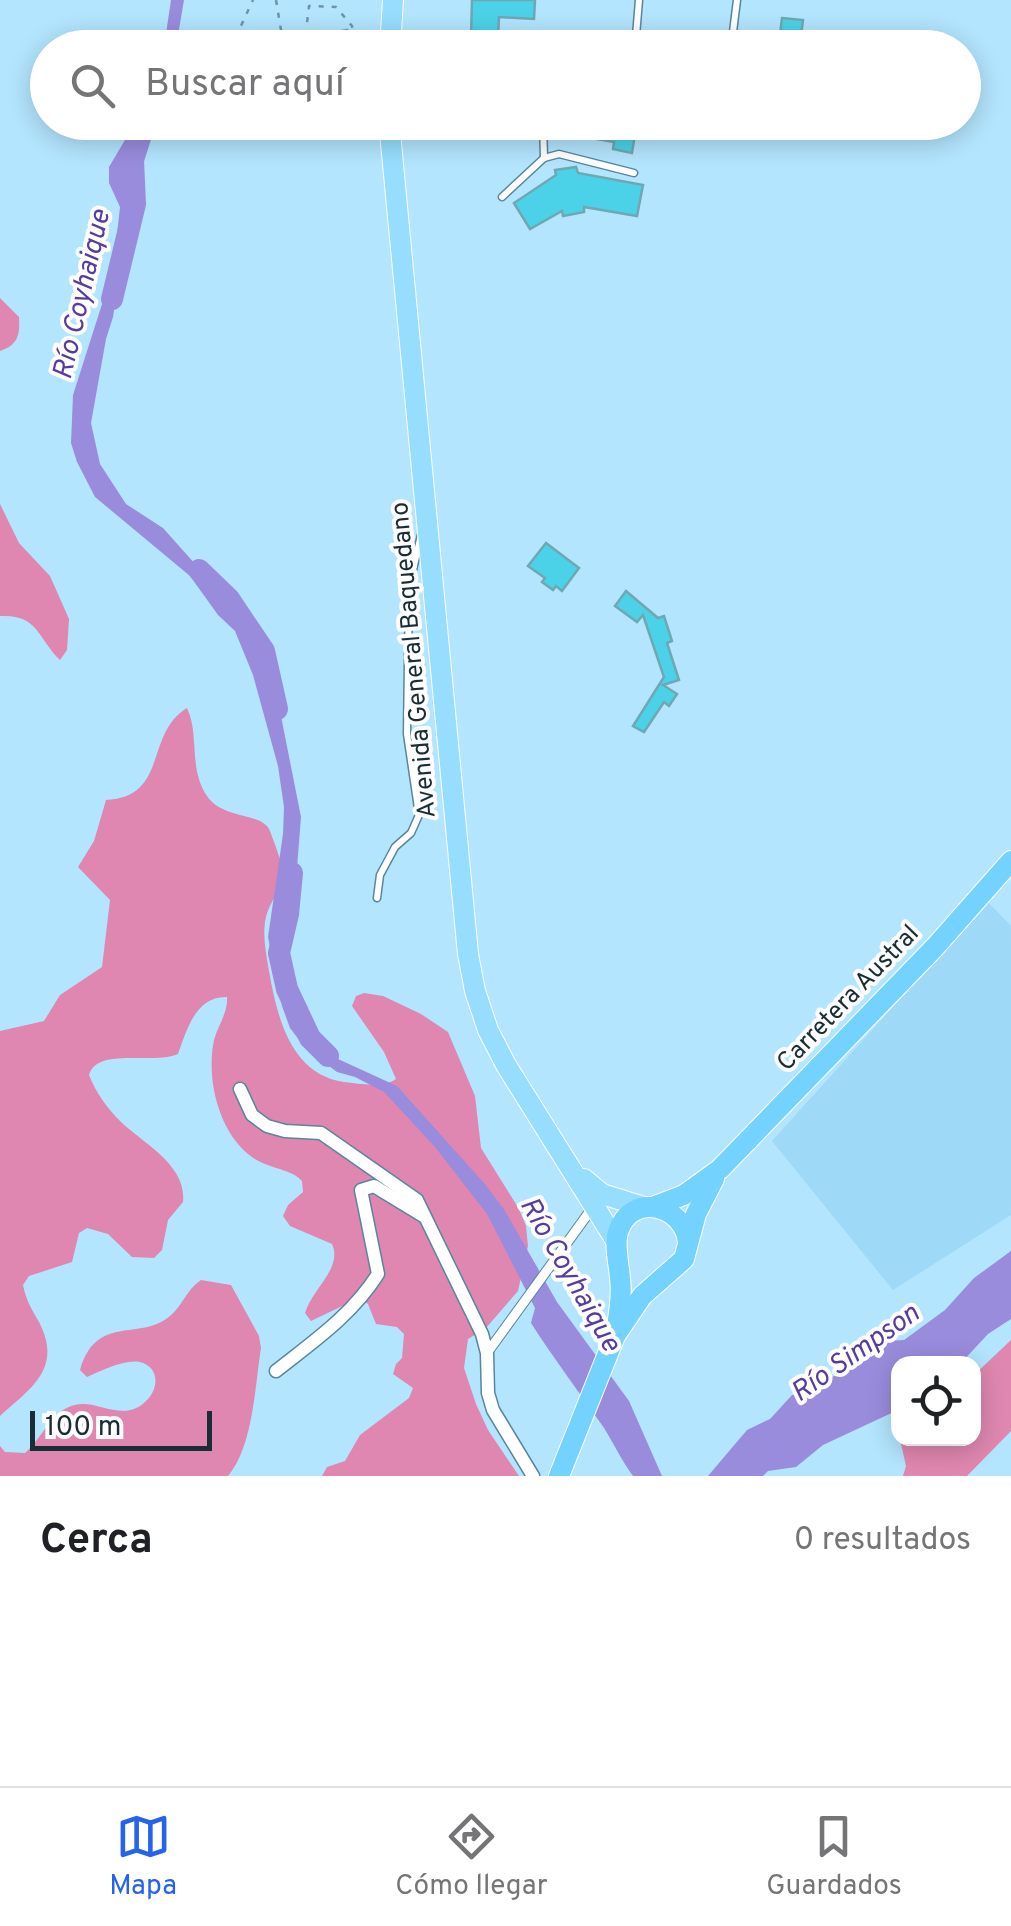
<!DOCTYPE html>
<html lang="es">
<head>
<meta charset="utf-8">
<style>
	body { margin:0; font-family:Overpass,sans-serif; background:#f2f2f2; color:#202124 }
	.controls { position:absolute; right:30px; bottom:30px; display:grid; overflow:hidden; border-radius:20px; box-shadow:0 5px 25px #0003 }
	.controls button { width:90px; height:90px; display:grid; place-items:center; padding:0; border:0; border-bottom:2px solid #e0e0e0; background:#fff; color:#202124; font:50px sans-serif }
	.scale { position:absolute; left:30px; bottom:25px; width:182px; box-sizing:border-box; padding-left:10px; border:5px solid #192d37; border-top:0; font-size:28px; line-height:35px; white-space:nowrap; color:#192d37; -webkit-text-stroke:8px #fdfdfd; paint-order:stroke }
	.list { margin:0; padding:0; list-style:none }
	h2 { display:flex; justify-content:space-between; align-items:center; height:130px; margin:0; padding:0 40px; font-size:42px }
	h2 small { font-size:32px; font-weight:400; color:#757577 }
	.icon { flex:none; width:55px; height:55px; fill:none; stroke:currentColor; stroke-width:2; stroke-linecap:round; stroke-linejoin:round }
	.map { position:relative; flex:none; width:1011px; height:1476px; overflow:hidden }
	.search { position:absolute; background:#fff; box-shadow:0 5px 25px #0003; left:30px; right:30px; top:30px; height:110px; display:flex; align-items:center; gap:25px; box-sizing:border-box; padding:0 35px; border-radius:55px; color:#757577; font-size:38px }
	.sheet { height:310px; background:#fff }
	nav { display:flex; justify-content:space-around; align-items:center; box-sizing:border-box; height:140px; border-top:2px solid #e0e0e0; background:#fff; font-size:28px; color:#757577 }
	nav a { display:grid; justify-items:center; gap:5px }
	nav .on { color:#2563eb }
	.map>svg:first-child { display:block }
</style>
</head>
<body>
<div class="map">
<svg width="1011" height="1476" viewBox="0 0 1011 1476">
	<rect width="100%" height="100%" fill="#b3e5fe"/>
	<path fill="#9ed9f7" d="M988,902L1011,926V1215L893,1290L772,1141Z"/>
	<g fill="#df87b0">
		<path d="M0,298L19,317C20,335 18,345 0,351Z"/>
		<path d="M0,504L19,543L50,576L69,619L67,650L60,660C37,637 38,614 0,616Z"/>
		<path d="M187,708C200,736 188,768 207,796C223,820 263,812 270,831C274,843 283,862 282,875C282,889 269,903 266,917C262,935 266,953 269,971C277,1016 290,1074 344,1082C360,1084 383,1088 396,1079L384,1052L352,1006L356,996L364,993L383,996L421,1014L448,1032L475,1096L481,1148L519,1209L526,1226L528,1246L518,1291L486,1328L468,1339L464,1368L476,1404L488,1430L519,1476H322L327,1467L345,1461L360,1435L409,1398L413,1388L393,1374L396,1364L402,1358L404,1334L397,1327L376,1324L368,1304L359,1298L311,1321L305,1313C312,1289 343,1268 332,1244L290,1226L283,1216L288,1205L303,1192L302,1181C291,1168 265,1169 248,1154C218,1129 206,1078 214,1040C218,1025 228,1013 227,997C196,996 187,1029 178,1054C152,1065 97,1047 89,1075C96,1093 107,1108 121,1122C144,1144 187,1165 183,1202L168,1220L162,1250L154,1258L132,1257L108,1234L87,1228L79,1233L72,1262L29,1276L23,1285C26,1300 32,1310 39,1322C64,1370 28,1390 0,1416V1031L44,1021L60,995L102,967L110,900L78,867L94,841L106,800C169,797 144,734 187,708Z"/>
		<path d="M201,1280L231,1285L259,1336L261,1348C255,1386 253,1447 228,1476H0V1446L5,1452L25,1453C44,1437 53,1405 82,1404C102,1403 127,1423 148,1399C159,1387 159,1367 140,1362C124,1359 101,1371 87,1377L80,1370C97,1313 139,1342 170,1316C183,1305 186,1290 201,1280Z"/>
		<path d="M1011,1340V1431L967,1476H903L906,1466L901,1444L904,1439L974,1438V1375Z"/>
	</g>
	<g fill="#9a8cdd">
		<path d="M171,0H184L176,47H164Z"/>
		<path d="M135,123H145L136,146L139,163L137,193L128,218L113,317L106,339L91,423L100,464L126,504L163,528L245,620L278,701L301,817L297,868L285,922L288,1001L302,1030L338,1059L397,1086L484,1183L504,1209L557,1302L629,1401L662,1476H633C622,1461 614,1444 604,1428C580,1393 554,1359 531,1323L535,1308L487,1214L435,1147L384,1092L355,1077L337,1072L306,1049L290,1028L282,1006L268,937L283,834L284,807L278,766L253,675L235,631L218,615L190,576L95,497L77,462L71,443L73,395L111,276L117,234L120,207L109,183V167Z"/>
		<path d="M1011,1251V1319L988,1334L961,1363L898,1364V1410L823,1445L796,1467L768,1471L763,1476H708L747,1430L770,1419L792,1395L803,1394L821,1381L848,1371L882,1341L904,1340L945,1310L974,1278Z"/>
	</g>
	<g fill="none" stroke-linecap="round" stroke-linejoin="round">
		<g stroke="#9a8cdd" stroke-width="22">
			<path d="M112,299L135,204L133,160L145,122"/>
			<path d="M199,570L229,599L264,651L277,709"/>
			<path d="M292,873L288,914L279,953L287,989L310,1038L328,1056"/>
		</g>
	</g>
	<g fill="#4cd2e8" stroke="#6ea8b3" stroke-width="2.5">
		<path d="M472,0H535L534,19L499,17L498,38L471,37Z"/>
		<path d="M782,18L803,20L801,35L780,34Z"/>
		<path d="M347,30L350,48H334L332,33Z"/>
		<path d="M743,33L771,35L770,48H742Z"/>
		<path d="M593,122L636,128L632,153L613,149L614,142L591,138Z"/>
		<path d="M576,167L578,173L643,185L637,216L584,207V212L563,216L562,211L530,229L514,203L556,175L555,170Z"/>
		<path d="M546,543L579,568L562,591L556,586L553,590L542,582L545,578L528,566Z"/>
		<path d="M626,591L658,618L664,616L672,641L667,643L679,680L663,685L677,694L669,706L664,702L644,732L633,726L664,677L643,615L637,622L615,606Z"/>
	</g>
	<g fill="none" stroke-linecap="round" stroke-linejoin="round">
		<g stroke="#57869e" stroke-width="9">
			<g id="service">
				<path d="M635,48L639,0"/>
				<path d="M731,48L737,0"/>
				<path d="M543,122L544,158"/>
				<path d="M502,197L544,158L559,154L634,173"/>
				<path d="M377,898L380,875L395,847L411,833L419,815L407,734L409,587L421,535"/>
			</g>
		</g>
		<g stroke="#57869e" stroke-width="11">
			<path id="pedestrian" d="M487,1353L593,1207"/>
		</g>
		<g stroke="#57869e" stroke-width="15">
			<g id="minor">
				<path d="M240,1089L252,1115L267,1126L285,1131L321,1133L417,1200L482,1334L487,1353L488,1393L493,1410L533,1476"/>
				<path d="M276,1371C314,1341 352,1315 378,1274L361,1190L374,1186L425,1217"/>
			</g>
		</g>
		<g stroke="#fff" stroke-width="22">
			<g id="primary">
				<path d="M390,48L393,0"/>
				<path d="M389,122L468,954L475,991L488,1030L506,1065L616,1241"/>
				<path d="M584,1179L602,1194L644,1207"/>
			</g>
		</g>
		<g stroke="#fff" stroke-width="22">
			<g id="trunk">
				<path d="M655,1206L684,1195L720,1169L935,947L1011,861"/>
				<path d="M617,1325C620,1309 622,1294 620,1278C619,1264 614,1246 618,1232C631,1191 684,1205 688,1242"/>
				<path d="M559,1476L615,1336L642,1296L684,1259L696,1214L714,1179"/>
			</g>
		</g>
		<g stroke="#6f94a6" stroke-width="2.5" stroke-dasharray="5 8" stroke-linecap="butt">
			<path d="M276,0L284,48"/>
			<path d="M238,48L245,35L240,28L253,0"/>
			<path d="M304,48L309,6L336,7L352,26L357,48"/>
		</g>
		<use href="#service" stroke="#fff" stroke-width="6"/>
		<use href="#pedestrian" stroke="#fff" stroke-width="9"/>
		<use href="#minor" stroke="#fff" stroke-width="12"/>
		<use href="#primary" stroke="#97defe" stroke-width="20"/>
		<use href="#trunk" stroke="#74d3fe" stroke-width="20"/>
	</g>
	<g text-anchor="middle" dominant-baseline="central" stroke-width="8" stroke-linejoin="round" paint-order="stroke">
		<g font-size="25" fill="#192d37" stroke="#fdfdfd">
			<text transform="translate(415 660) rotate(-95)">Avenida General Baquedano</text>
			<text transform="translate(849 999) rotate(-46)">Carretera Austral</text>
		</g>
		<g font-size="28" font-style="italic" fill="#563d9c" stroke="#fdfdfd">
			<text transform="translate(83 295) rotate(-77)">Río Coyhaique</text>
			<text transform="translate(569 1275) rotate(60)">Río Coyhaique</text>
			<text transform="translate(856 1354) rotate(-35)">Río Simpson</text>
		</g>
	</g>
</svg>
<div class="controls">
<button><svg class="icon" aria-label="locate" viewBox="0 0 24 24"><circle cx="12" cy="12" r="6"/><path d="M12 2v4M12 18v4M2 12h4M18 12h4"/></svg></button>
</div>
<div class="scale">100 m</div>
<div class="search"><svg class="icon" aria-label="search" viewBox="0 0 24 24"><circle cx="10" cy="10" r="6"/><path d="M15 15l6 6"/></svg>Buscar aquí</div>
</div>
<section class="sheet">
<h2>Cerca<small>0 resultados</small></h2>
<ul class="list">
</ul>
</section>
<nav>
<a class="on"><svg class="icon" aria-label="map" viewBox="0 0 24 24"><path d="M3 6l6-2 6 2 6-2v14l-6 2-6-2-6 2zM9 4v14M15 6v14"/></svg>Mapa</a>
<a><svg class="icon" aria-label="directions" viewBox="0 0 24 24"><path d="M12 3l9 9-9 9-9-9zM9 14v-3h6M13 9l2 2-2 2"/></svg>Cómo llegar</a>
<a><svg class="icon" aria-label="saved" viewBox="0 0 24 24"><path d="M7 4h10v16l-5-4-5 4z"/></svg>Guardados</a>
</nav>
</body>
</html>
